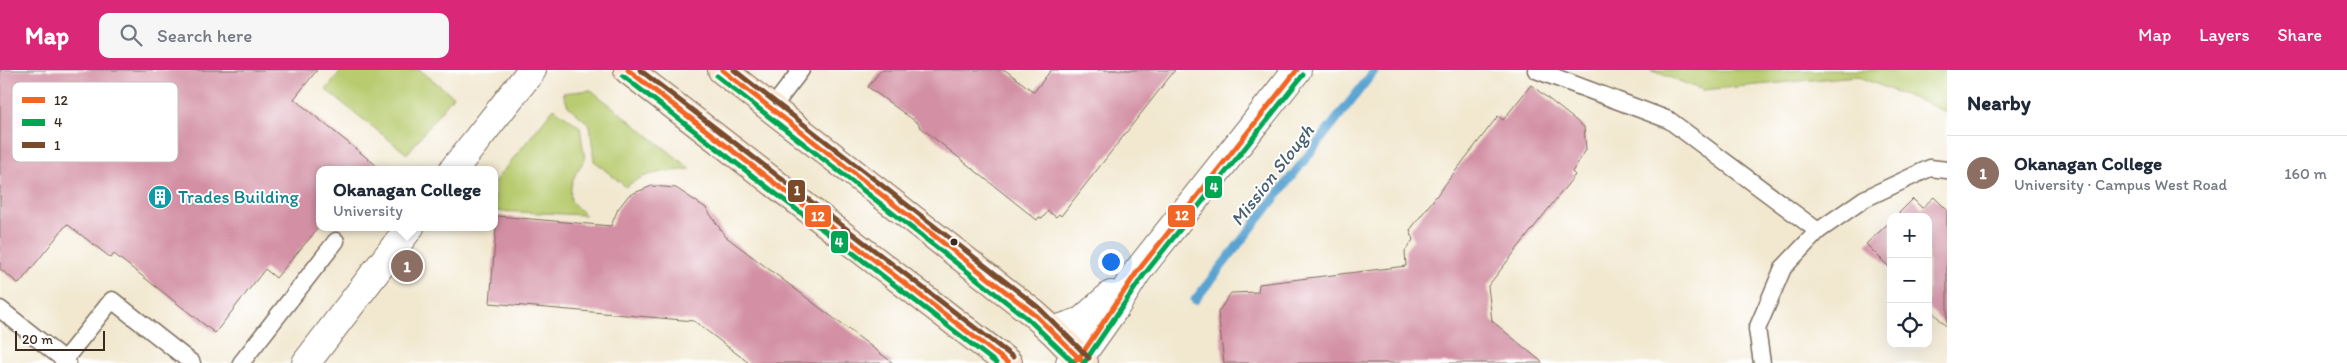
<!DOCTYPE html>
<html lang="en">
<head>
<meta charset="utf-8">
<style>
	body { margin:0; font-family:Itim,sans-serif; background:#f6f6f7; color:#1f2937 }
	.controls { position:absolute; right:15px; bottom:15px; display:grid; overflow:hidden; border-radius:10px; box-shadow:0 5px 20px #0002 }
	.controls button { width:45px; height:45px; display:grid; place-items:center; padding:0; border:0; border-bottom:1px solid #e0e1e3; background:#fff; color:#1f2937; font:25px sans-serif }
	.scale { position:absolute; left:15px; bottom:12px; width:90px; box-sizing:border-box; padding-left:5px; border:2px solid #3b2a1e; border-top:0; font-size:14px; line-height:18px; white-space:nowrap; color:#3b2a1e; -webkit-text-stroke:4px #fff; paint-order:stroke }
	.you { position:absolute; left:1110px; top:191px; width:18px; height:18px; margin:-12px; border:4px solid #fff; border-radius:50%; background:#1a73e8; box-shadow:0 0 0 8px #1a73e833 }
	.badge { display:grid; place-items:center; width:32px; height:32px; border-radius:50%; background:#db2777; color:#fff; font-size:16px; font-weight:700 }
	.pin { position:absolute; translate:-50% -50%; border:2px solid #fff; box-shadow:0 1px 5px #0006 }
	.popup { position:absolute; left:316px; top:96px; width:182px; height:65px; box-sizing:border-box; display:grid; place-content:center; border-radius:10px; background:#fff; filter:drop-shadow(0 1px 4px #0005); font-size:16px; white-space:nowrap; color:#747a83 }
	.popup b { font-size:19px; color:#1f2937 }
	.popup::after { content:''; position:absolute; left:50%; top:100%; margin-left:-10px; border:10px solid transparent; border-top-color:#fff }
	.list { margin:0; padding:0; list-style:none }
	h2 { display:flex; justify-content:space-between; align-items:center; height:65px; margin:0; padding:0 20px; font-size:21px }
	h2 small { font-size:16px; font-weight:400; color:#747a83 }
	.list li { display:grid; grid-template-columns:32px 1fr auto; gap:15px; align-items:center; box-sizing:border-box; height:75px; padding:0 20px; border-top:1px solid #e0e1e3 }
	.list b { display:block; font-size:19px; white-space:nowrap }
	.list p { margin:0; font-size:16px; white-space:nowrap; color:#747a83 }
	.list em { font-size:16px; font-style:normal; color:#747a83 }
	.icon { flex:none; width:28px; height:28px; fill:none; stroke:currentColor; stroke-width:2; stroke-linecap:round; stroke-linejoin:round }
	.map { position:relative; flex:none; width:1947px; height:293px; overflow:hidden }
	header { display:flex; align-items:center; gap:30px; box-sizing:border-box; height:70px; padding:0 25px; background:#db2777; color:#fff }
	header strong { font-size:24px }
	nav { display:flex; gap:28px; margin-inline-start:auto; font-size:18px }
	.search { width:350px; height:45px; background:#f6f6f7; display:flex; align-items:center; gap:12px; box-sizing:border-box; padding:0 18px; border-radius:10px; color:#747a83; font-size:19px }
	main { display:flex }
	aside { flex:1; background:#fff }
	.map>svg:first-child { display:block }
</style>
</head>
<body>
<header>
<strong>Map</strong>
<div class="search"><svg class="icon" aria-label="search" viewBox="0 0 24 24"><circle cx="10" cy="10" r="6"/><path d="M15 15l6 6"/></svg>Search here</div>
<nav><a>Map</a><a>Layers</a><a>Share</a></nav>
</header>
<main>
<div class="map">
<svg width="1947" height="293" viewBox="0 0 1947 293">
	<rect width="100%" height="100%" fill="#fff"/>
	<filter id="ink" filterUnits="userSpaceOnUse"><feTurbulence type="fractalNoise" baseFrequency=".02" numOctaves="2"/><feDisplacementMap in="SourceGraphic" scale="10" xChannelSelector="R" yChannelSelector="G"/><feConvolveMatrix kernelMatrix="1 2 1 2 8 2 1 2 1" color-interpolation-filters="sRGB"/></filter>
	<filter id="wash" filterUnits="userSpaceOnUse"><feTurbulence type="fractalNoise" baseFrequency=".0096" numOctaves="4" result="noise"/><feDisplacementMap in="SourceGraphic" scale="20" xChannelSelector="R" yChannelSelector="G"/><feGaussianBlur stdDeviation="1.12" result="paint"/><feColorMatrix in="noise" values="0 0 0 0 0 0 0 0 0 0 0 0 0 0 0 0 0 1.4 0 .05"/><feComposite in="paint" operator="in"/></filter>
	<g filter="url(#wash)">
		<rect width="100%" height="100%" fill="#f2e8d0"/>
		<g fill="#b8cb6e" stroke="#7a7a46">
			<path d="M342,0H420L453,26L407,84L326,20Z"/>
			<path d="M1650,0H1947V42L1856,6L1703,20Z"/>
			<path d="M591,20L691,99C666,102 646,101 626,117L594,91L590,55L568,36L563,23Z"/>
			<path d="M554,38L580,57L585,90C574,104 569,114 571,131L585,145L495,141V111Z"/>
		</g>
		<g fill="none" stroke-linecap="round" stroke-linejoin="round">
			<path stroke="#59a3d1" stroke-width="9" d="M1195,230L1375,0"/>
		</g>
		<g id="blocks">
			<g fill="#d390a4">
				<path d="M0,0H317L294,29L382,100H320V156L276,208L265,199L215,263L114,184L111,188L67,154L19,214L0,199Z"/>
				<path d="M881,0H1005L1034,22L1051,0H1175L1061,146L1059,144L1056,147L1048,141L1042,149L1039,147L1037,150L919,56V54L868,17Z"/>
				<path d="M1531,15L1584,57L1586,80L1572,102L1575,105L1488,216L1492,251L1543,293H1224L1218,242L1231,223L1258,222L1259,214L1406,196L1405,181L1413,170L1410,160L1498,46L1503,50Z"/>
				<path d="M652,116L676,118L706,138L725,166L893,293H749L694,251L490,233L497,146L611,156L618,139L629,125Z"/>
				<path d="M1934,127L1947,140V257L1928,237V147H1895L1913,129L1922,138Z"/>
				<path d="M1891,151V199L1866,174Z"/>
			</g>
		</g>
	</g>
	<g filter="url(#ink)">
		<use href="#blocks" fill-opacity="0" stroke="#7b6c5c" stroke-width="1"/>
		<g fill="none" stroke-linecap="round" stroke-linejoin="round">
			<g stroke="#7b6c5c" stroke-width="19">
				<g id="service">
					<path d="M1536,0L1669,50L1818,161L1783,198L1757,259L1762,293"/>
					<path d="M772,38L801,0"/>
					<path d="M1818,161L1864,129L1930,98L1947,100"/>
					<path d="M0,239L68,293"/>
					<path d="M64,290L112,230L192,293"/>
					<path d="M241,293L336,171"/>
				</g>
			</g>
			<g stroke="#7b6c5c" stroke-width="30">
				<g id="minor">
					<path d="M453,100L532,0"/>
					<path d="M1053,261L1082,251L1111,225"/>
					<path d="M306,293L410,157"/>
					<path d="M1070,293L1080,287L1114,239L1137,202L1297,0"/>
				</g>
			</g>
			<g stroke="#7b6c5c" stroke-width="30">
				<g id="secondary">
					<path d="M628,0L1008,293"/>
					<path d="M722,0L1033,243L1053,261L1084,293"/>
				</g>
			</g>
			<use href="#service" stroke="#fff" stroke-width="16"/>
			<use href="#minor" stroke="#fff" stroke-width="28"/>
			<use href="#secondary" stroke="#fce5cf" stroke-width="28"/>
			<g stroke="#fff" stroke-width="9">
				<g id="bus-1">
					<path d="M628,0L1008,293"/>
					<path d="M722,0L1033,243L1084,293"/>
					<path d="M1070,293L1080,287L1137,202L1297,0"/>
				</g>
			</g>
			<g stroke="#fff" stroke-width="9">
				<g id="bus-2">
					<path d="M623,6L996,293"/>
					<path d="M717,6L1028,249L1074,293"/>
					<path d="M1084,293L1143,206L1303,5"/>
				</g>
			</g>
			<g stroke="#fff" stroke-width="9">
				<g id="bus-3">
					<path d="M640,0L1013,287"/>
					<path d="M734,0L1038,237L1089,288"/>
				</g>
			</g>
			<use href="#bus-1" stroke="#f26522" stroke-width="5"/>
			<use href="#bus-2" stroke="#00a651" stroke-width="5"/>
			<use href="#bus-3" stroke="#7a4b2a" stroke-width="5"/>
		</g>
	</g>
	<defs>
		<g id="building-disc" transform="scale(1.25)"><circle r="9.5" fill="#0f9aa8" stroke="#fff"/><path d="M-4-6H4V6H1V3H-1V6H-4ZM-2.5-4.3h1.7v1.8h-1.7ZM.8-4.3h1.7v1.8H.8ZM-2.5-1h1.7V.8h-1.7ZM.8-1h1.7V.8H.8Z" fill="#fff"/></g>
	</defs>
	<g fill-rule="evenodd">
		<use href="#building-disc" x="160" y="127"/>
	</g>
	<circle fill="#3b2a1e" stroke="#fff" stroke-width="2" cx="954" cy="172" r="4.5"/>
	<g text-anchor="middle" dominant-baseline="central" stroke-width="4" stroke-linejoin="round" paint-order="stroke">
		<g font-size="18" fill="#0d838f" stroke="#fff" text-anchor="start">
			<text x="178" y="127">Trades Building</text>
		</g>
		<g font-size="19" font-style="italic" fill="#48606f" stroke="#fff">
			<text transform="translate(1272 105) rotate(-52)">Mission Slough</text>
		</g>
	</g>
	<rect x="12" y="12" width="166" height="80" rx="8" fill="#fff" stroke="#c4bfbc" stroke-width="1"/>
	<rect x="22" y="27" width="23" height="6" fill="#f26522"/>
	<rect x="22" y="49" width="23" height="7" fill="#00a651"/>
	<rect x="22" y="72" width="23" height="6" fill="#7a4b2a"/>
	<g font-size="14" fill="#3b2a1e">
		<text x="54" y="35">12</text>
		<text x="54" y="57">4</text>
		<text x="54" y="80">1</text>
	</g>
	<g stroke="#fff" stroke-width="2">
		<rect x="1204" y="105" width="19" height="24" rx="5" fill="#00a651"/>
		<rect x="787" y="109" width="19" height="24" rx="5" fill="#7a4b2a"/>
		<rect x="1167" y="134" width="29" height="24" rx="5" fill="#f26522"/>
		<rect x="804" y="134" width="28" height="24" rx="5" fill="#f26522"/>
		<rect x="830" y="160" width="19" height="24" rx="5" fill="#00a651"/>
	</g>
	<g font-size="14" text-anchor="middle" font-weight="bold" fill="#fff">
		<text x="1214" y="122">4</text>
		<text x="797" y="125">1</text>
		<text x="1182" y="150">12</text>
		<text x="818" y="151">12</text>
		<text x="839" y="177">4</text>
	</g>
</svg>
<div class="controls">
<button>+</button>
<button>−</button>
<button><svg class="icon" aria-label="locate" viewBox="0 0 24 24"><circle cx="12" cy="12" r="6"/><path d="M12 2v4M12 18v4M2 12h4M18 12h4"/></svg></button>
</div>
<div class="scale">20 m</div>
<div class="you"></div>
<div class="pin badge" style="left:407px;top:196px;background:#8d6e63">1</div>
<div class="popup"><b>Okanagan College</b>University</div>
</div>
<aside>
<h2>Nearby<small></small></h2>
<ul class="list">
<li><span class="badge" style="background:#8d6e63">1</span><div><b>Okanagan College</b><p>University · Campus West Road</p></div><em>160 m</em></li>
</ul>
</aside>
</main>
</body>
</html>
